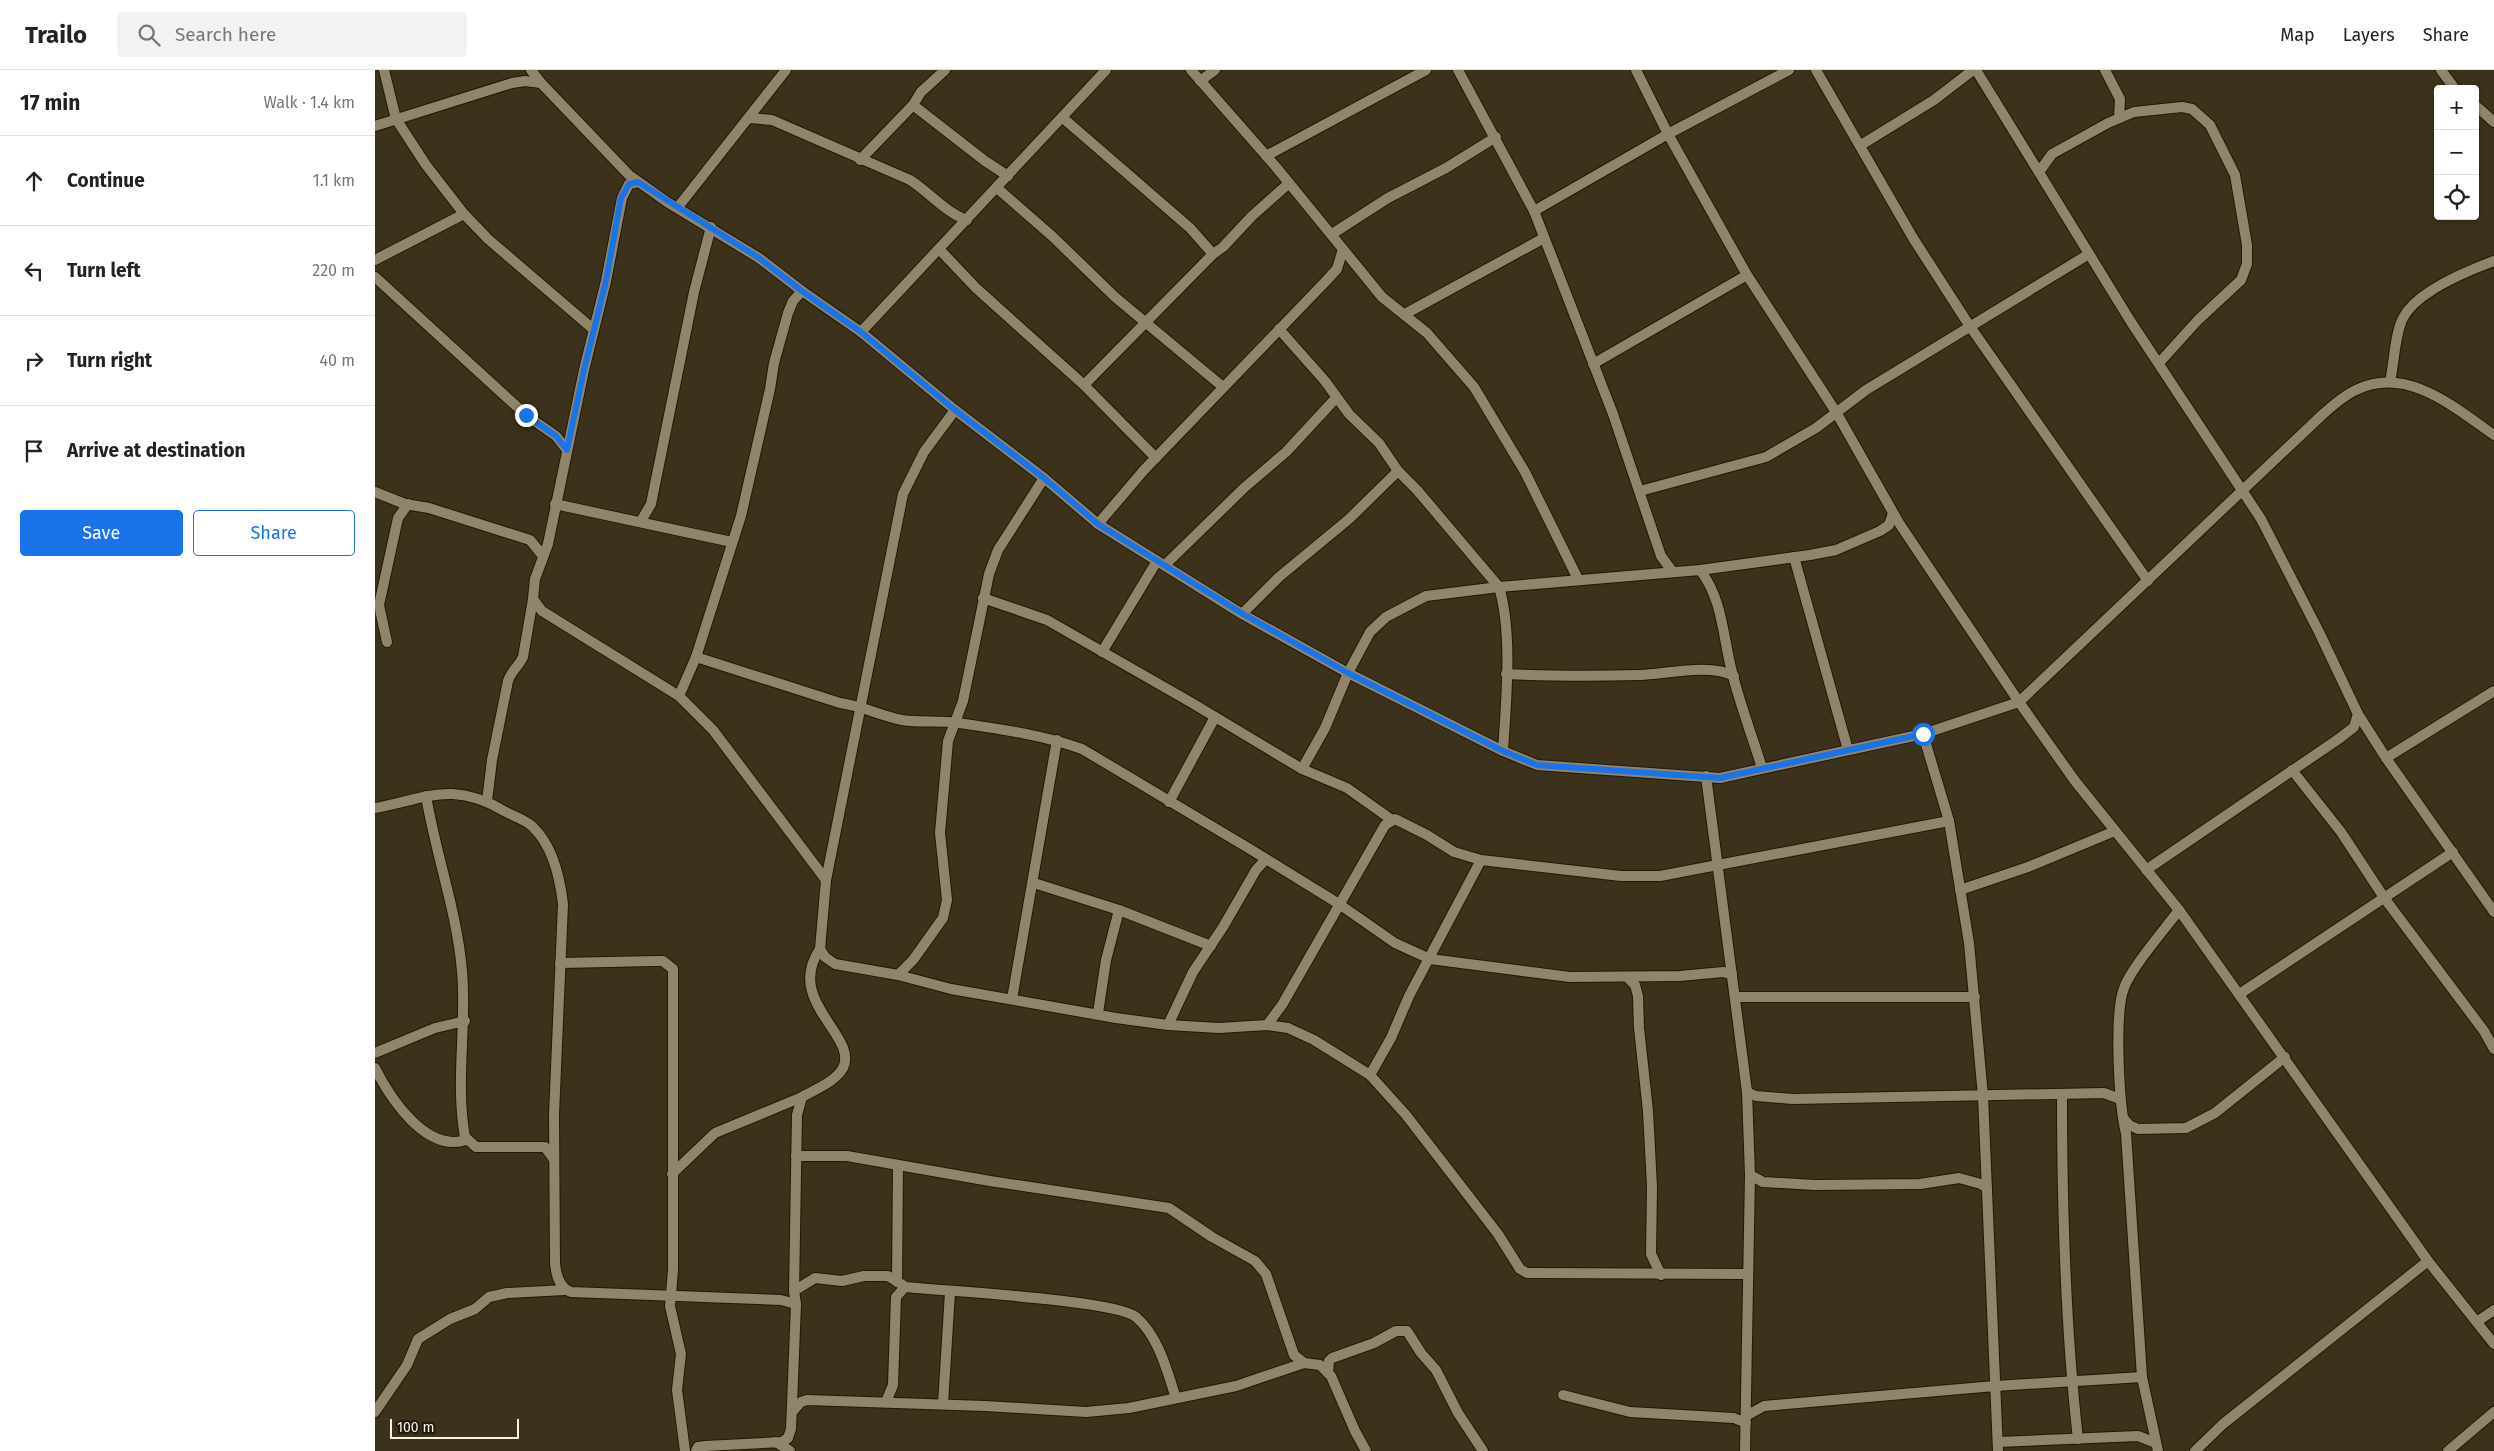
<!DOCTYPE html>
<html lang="en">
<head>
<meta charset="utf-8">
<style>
	body { margin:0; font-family:"Fira Sans",sans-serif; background:#f2f2f2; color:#222 }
	.controls { position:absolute; right:15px; top:15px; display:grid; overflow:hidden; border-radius:5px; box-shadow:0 1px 4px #0004 }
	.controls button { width:45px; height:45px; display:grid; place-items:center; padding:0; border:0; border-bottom:1px solid #e0e0e0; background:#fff; color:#222; font:25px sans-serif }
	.scale { position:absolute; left:15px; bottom:12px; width:129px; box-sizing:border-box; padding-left:5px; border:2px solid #f9f2e4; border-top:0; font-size:14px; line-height:18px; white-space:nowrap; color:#f9f2e4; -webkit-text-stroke:4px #1f1a10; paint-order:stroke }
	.stop { position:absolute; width:15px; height:15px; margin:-11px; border:4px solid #1a73e8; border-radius:50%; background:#fff }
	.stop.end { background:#1a73e8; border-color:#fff; box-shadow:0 1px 5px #0008 }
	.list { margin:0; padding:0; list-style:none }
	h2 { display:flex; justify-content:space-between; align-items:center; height:65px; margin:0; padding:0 20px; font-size:21px }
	h2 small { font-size:16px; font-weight:400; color:#767676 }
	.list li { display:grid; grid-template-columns:32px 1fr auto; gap:15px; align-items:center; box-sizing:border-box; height:90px; padding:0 20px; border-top:1px solid #e0e0e0 }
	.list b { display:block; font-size:19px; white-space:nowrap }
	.list em { font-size:16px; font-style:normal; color:#767676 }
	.actions { display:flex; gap:10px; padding:15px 20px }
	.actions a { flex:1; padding:11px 0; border:1px solid #1a73e8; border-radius:5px; text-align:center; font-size:18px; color:#1a73e8 }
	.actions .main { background:#1a73e8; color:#fff }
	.icon { flex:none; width:28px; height:28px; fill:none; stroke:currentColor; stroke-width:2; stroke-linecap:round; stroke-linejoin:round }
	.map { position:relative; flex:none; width:2119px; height:1381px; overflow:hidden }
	header { display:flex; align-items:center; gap:30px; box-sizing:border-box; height:70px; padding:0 25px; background:#fff; border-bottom:1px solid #e0e0e0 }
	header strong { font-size:24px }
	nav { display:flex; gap:28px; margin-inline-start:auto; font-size:18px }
	.search { width:350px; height:45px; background:#f2f2f2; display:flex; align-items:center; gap:12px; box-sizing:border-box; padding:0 18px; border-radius:5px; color:#767676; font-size:19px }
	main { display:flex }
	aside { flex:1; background:#fff }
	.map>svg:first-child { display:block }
</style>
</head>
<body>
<header>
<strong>Trailo</strong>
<div class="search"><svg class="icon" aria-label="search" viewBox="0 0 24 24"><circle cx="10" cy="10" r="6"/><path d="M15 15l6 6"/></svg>Search here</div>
<nav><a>Map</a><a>Layers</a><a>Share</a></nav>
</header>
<main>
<aside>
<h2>17 min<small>Walk · 1.4 km</small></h2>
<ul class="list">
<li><svg class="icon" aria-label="ahead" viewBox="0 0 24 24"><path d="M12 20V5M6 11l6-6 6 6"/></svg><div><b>Continue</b></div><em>1.1 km</em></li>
<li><svg class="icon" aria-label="left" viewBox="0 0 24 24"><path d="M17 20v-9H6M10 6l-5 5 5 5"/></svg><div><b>Turn left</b></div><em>220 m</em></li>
<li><svg class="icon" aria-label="right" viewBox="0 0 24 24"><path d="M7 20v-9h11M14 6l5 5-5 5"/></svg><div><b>Turn right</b></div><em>40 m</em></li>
<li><svg class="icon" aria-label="arrive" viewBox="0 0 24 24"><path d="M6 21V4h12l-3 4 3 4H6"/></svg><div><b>Arrive at destination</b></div></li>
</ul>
<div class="actions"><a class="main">Save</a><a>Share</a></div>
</aside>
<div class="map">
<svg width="2119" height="1381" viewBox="0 0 2119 1381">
	<rect width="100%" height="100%" fill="#3c311a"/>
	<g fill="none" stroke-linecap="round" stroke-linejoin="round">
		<g stroke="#231903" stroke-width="12">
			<g id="minor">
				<path d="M9,0L21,49L51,95L89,144L113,169L218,259"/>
				<path d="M156,0L166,13L254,105L292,132L384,188L427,221L486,262L580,340L669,408L723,454L867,544L973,603L1128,681L1162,695L1345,708L1548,664L1644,632L1947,345C1957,336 1968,326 1981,320C2032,295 2080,338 2119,365"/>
				<path d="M816,0L901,97L1007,227L1052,263L1099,317L1150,402L1203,509"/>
				<path d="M1083,0L1159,141L1238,344L1286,486L1297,501"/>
				<path d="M1261,0L1293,64L1372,205L1461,342L1524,453L1644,632L1700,711L1804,840L2053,1191L2119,1274"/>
				<path d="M1441,0L1538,168L1594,255L1773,511"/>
				<path d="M1601,0L1756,252L1886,449L1944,562L1983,644L2011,688L2119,842"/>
				<path d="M1730,0L1745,29L1744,48"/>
				<path d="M2066,0L2080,19"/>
				<path d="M825,11L840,0"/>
				<path d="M538,35L610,91L633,106"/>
				<path d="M2100,35L2119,52"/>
				<path d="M374,48L397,50L535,110C554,122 571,143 592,150"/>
				<path d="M688,48L815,158L838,184"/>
				<path d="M0,56L137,13L150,11L166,13"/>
				<path d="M1486,75L1559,30L1598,0"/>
				<path d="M891,86L1051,0"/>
				<path d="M485,90L538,35L546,22L570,0"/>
				<path d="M1664,102L1677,84L1733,53L1759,42L1807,37L1817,39L1835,55L1860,105L1872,175V194L1866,210L1823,250L1784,293"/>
				<path d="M263,112L254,114L247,128L231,211L209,300L173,474L160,509L158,529L167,541L304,626L338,660L451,810"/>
				<path d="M622,118L677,166L740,227L848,317"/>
				<path d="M303,137L411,0"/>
				<path d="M1159,141L1293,64L1414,0"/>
				<path d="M957,164L1013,128L1071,98L1121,67"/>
				<path d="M564,179L601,218L709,315L781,388"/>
				<path d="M0,190L89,144"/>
				<path d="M0,207L151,345L181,366L192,380"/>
				<path d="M1030,244L1169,168"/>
				<path d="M904,259L950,311L974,344L1004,373L1023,401L1042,420L1124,517C1138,564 1131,632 1128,681"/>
				<path d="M486,262L731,0"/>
				<path d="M1218,294L1372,205"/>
				<path d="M2015,312C2019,294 2020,263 2028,248C2042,221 2092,201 2119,191"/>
				<path d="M709,315L838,184L848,177L877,146L913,114"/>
				<path d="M580,340L549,382L528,424L451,810L445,879L450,887L460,894L523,905L576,919L741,948L793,955L844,958L892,955L913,958L939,970L995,1005L1031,1045L1123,1164L1145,1199L1152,1203H1160L1372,1204"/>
				<path d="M1265,421L1391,387L1441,358L1491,320L1714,184"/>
				<path d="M0,422L30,434L54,438L155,470L168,486"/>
				<path d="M180,434L357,472"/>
				<path d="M266,451L276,434L319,222L336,157"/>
				<path d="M723,454L769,400L951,211L962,199L968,179"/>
				<path d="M1419,487L1473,680"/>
				<path d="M790,495L870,417L911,382L961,328"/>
				<path d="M1325,500C1347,528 1348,565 1356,598C1364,632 1377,665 1387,698"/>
				<path d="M608,528L672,550L817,633L927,699L972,718L1017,750"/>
				<path d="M867,544L904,507L974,449L1023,401"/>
				<path d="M12,572L4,535L23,448L33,434"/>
				<path d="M727,582L782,491"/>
				<path d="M321,587L465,633C488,636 506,646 527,650C546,653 565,650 584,653C625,659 668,665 707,679L875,779L964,834L1020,873L1055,889L1195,907L1305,906L1348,902L1357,904"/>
				<path d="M1131,604C1175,606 1220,606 1265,605C1291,604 1336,593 1359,606"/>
				<path d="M304,626L321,587L366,446L395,319L399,293L413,243L418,231L427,221"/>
				<path d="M1548,664L1574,751L1594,873L1608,1026L1623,1381"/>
				<path d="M2011,688L2119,621"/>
				<path d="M927,699L950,658L973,603L995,562L1011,547L1051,526L1124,517L1325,500L1435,485L1461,480L1505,461L1514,455L1518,443"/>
				<path d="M1917,700L1966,762L2010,829L2109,961L2119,979"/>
				<path d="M1331,706L1372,1022L1375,1105L1370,1381"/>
				<path d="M51,726C61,785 82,842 87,901C92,956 80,1012 90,1067L101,1077H170L178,1088"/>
				<path d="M112,731L117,690L133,611C136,601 144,596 148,587L158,529"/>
				<path d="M794,732L840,647"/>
				<path d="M0,738C26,734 52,723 78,724C96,725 114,732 129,741C138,746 151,750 158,757C178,776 185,808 188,834L179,1045L180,1193C181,1205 184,1218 196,1222L406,1230L421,1234"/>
				<path d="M1771,800L1965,668L1979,657L1983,644"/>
				<path d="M659,813L744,840L836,876"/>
				<path d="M1585,820L1653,797L1740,761"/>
				<path d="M185,893L280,891H288L298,899V1200L295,1236L306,1284L302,1320L310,1381"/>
				<path d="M523,905L538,890L568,848L572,830L565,763L573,671L588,631L614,504L623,480L669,408"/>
				<path d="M1253,908L1260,915L1263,926L1264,958L1273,1041L1277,1117L1276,1184L1286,1205"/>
				<path d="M1866,923L2078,782"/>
				<path d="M1361,927H1600"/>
				<path d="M637,929L682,670"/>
				<path d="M723,943L731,890L744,840"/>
				<path d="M793,955L818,902L848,857L881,800L890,790"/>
				<path d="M892,955L907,935L1010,755L1020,749L1052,765L1079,782L1106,790L1246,806H1285L1574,751"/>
				<path d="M0,983L60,958L90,951"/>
				<path d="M0,998C15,1028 51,1083 91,1070"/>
				<path d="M995,1005L1016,968L1034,926L1106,790"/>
				<path d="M1372,1022L1381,1026L1418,1029L1729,1023L1745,1029"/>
				<path d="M1687,1024C1687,1139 1690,1255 1703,1369"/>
				<path d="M1749,1049L1754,1055L1763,1059L1811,1058L1840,1043L1910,987"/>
				<path d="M421,1086H472L615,1111L794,1138L837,1167L880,1191L891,1204L919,1285L929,1293"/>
				<path d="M297,1104L340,1063L427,1027"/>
				<path d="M1375,1105L1388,1112L1440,1115L1545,1114L1584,1108L1606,1114L1612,1118"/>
				<path d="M522,1212L523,1096"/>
				<path d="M419,1221L440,1208L467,1211L489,1206H513L531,1217C568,1221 741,1230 761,1247C784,1267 792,1301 801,1328"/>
				<path d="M2103,1251L2119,1240"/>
				<path d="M953,1303L954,1291L957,1288L999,1273L1021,1261H1032L1046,1283L1061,1300L1083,1343L1108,1381"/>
				<path d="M1188,1325L1255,1342L1359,1348L1371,1353"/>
				<path d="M511,1332L518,1315L521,1227L530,1217"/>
				<path d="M568,1334L575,1222"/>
				<path d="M418,1341L426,1332L432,1330L610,1336L711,1342L754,1338L861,1316L929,1293L945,1295L956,1306L980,1361L991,1381"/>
				<path d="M0,1342L32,1295L43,1269L75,1249L100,1239L114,1227L132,1223L190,1220"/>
				<path d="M1371,1346L1389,1336L1620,1316L1767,1307"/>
				<path d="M401,1372L415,1381"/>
				<path d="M1623,1372L1763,1366L1781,1373"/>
				<path d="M321,1381L323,1377L330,1376L407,1372L413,1368L416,1359L421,1234L419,1221L422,1045L427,1027C441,1019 460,1012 468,998C484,966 409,931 445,879"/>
				<path d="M1783,1381L1767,1307L1751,1063C1744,1036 1739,943 1749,918C1756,898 1790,859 1804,840"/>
				<path d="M1820,1381L1848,1354L2053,1191"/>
				<path d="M2073,1381L2119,1342"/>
			</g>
		</g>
		<use href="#minor" stroke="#90846b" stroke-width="10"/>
	</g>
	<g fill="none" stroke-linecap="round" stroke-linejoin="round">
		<path stroke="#1a73e8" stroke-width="6" d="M151,345L181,366L192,380L209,300L231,211L246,128L254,114L263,112L384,188L427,221L486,262L580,340L669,408L723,454L868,544L973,603L1128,681L1162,695L1345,708L1548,664"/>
	</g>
</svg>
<div class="controls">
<button>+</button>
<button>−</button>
<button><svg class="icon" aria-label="locate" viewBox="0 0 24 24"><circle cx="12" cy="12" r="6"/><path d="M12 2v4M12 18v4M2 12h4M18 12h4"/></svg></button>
</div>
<div class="scale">100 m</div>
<div class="stop" style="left:1548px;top:664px"></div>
<div class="stop end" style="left:151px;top:345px"></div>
</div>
</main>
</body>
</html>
